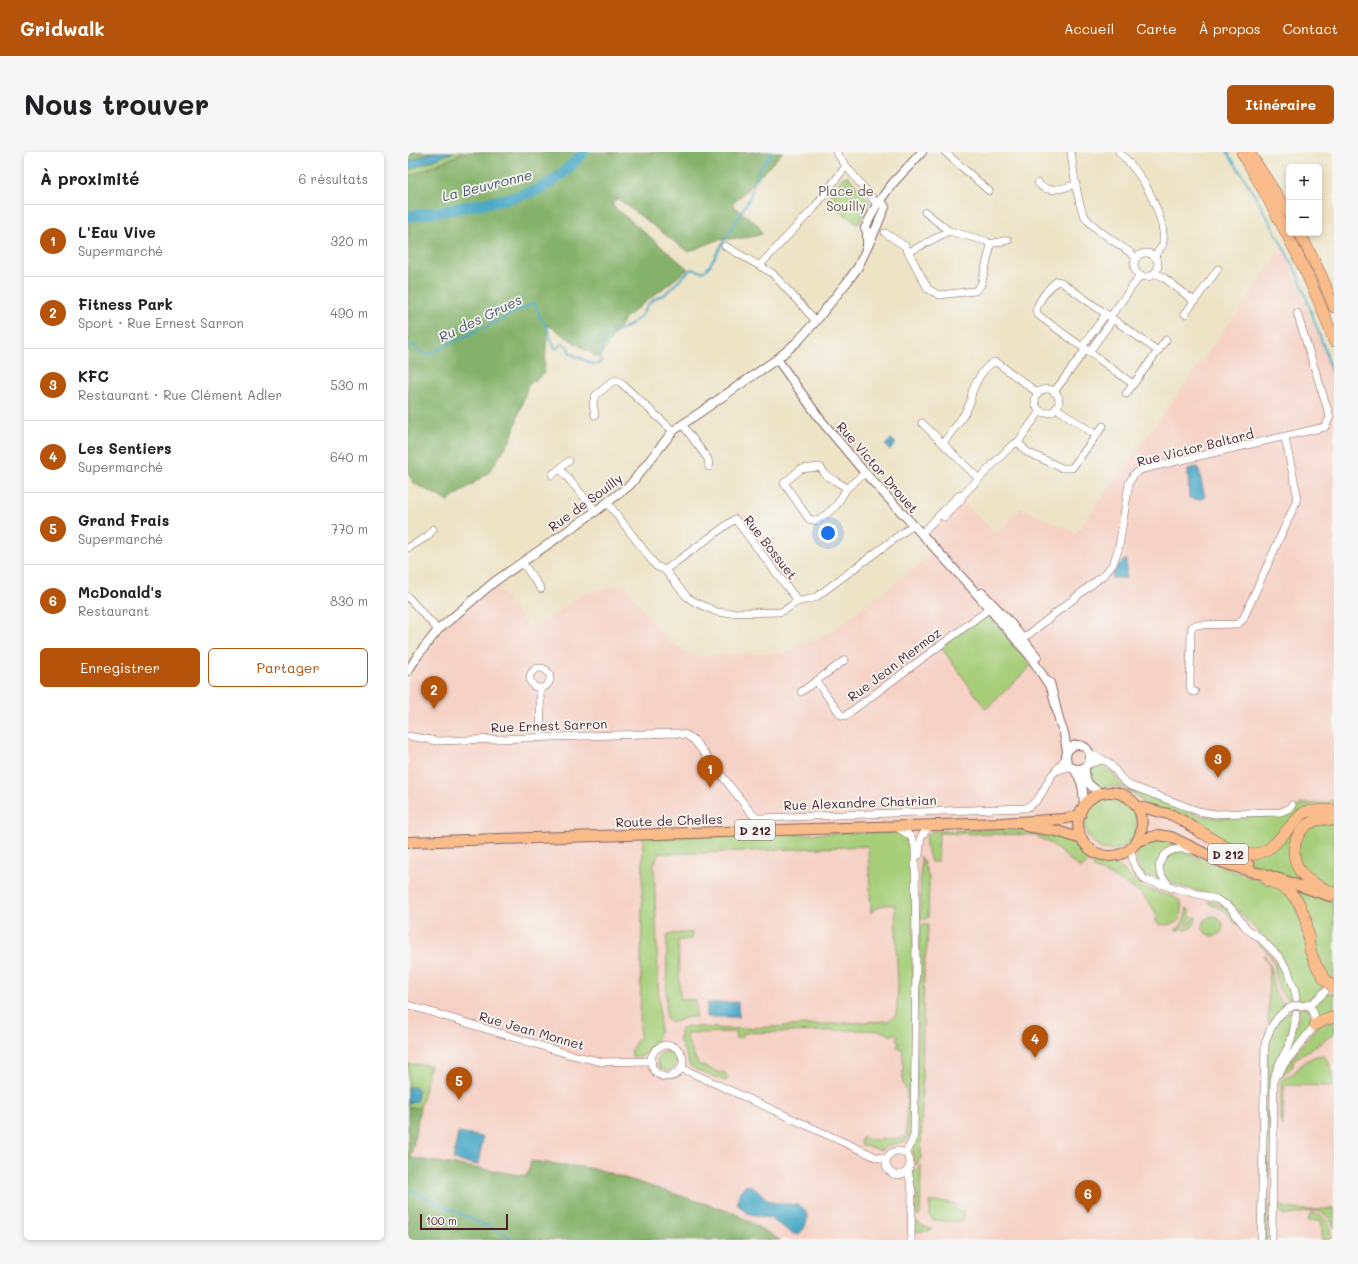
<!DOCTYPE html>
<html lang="fr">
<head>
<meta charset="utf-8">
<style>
	body { margin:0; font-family:Mali,sans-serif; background:#f6f6f6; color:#202124 }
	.controls { position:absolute; right:12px; top:12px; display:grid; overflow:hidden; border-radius:6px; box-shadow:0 2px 6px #0003 }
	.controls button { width:36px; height:36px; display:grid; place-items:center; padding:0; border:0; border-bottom:1px solid #e0e0e0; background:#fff; color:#202124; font:20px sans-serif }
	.scale { position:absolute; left:12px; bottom:10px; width:88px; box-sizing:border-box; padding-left:4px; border:2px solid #4a1f2b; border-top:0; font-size:11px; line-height:14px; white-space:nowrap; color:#4a1f2b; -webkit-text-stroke:3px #f6f6f2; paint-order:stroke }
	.you { position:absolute; left:420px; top:381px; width:14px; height:14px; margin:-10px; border:3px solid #fff; border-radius:50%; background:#1a73e8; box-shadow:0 0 0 6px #1a73e833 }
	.badge { display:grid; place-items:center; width:26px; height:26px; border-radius:50%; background:#b45309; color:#fff; font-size:13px; font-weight:700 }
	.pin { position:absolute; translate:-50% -33px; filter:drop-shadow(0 1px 2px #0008) }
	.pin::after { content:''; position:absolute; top:21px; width:14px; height:12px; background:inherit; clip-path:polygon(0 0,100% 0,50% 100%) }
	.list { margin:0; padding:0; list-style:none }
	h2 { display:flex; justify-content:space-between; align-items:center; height:52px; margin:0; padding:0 16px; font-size:17px }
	h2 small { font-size:13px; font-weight:400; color:#757577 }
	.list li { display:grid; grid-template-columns:26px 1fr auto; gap:12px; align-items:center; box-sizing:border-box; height:72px; padding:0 16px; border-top:1px solid #e0e0e0 }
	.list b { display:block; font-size:15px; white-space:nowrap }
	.list p { margin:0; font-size:13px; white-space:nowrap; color:#757577 }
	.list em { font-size:13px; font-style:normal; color:#757577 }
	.actions { display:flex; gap:8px; padding:12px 16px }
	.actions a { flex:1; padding:9px 0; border:1px solid #b45309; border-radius:6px; text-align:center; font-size:14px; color:#b45309 }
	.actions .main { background:#b45309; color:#fff }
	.map { position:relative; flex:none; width:926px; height:1088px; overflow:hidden; border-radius:6px }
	header { display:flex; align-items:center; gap:24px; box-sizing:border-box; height:56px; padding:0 20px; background:#b45309; color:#fff }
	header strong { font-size:19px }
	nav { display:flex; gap:22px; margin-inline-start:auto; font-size:14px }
	.intro { display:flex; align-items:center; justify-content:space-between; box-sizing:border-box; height:96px; padding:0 24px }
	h1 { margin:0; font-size:28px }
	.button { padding:10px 18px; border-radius:6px; background:#b45309; color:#fff; font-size:14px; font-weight:700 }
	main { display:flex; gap:24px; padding:0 24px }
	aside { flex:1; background:#fff; border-radius:6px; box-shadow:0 2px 6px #0003 }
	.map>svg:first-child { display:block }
</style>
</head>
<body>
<header>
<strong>Gridwalk</strong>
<nav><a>Accueil</a><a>Carte</a><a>À propos</a><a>Contact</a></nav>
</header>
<div class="intro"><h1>Nous trouver</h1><a class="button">Itinéraire</a></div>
<main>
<aside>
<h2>À proximité<small>6 résultats</small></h2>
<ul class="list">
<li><span class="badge">1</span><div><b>L'Eau Vive</b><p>Supermarché</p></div><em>320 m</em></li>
<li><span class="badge">2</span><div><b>Fitness Park</b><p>Sport · Rue Ernest Sarron</p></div><em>490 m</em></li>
<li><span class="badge">3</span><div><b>KFC</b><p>Restaurant · Rue Clément Adler</p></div><em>530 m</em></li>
<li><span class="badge">4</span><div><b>Les Sentiers</b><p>Supermarché</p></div><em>640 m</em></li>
<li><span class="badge">5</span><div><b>Grand Frais</b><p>Supermarché</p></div><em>770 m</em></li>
<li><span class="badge">6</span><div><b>McDonald's</b><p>Restaurant</p></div><em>830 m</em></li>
</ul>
<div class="actions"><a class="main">Enregistrer</a><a>Partager</a></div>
</aside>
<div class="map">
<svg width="926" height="1088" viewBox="0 0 926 1088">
	<rect width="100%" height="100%" fill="#f6f6f2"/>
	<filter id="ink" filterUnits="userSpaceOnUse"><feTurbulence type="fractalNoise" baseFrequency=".025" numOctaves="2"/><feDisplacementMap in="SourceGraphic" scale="8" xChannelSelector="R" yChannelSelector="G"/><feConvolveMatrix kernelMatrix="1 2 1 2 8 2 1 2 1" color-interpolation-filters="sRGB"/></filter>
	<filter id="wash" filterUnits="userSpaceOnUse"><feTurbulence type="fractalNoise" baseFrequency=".012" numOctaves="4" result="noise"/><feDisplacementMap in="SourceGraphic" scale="16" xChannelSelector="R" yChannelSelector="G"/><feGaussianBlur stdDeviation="0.9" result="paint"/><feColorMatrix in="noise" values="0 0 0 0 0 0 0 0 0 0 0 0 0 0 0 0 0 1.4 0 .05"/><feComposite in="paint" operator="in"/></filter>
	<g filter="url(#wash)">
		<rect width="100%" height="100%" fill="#ede3c5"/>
		<path fill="#f6d1c5" d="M875,92L917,202L926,239V1088H372L326,1061L189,1017L123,1009L120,1024L3,1006L12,956L22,913L0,912V531L30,478L86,430L122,478L177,441L217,432L241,467L265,492L289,504L375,501L424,479L529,399L516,385L553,348L588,382L613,356L668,381L848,135Z"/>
		<g fill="#a7cf7a" stroke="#787752">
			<path d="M46,0H57L5,23L0,24V18Z"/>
			<path d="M440,24L462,50L450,73L418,48L435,25Z"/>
			<path d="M579,461L623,514L578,557L533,495Z"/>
			<path d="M693,612C704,617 707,627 716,633C722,638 729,640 736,643C754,650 773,656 792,663L812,666L880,663L893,652L917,651L926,648V655L897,657L855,695L835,700L738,652L724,641L717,636L705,634L690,635L685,633L680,623C682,616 685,613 693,612Z"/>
			<circle cx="703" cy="672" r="26"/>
			<path d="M902,662L914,664L883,693L898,729L889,730L838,710L840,706Z"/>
			<path d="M926,671V738L902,727L890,710V689L902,673Z"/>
			<path d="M589,677C612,678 634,678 656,686C660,687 665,688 668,690C674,694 677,702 686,706C694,710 703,709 710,713L734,735L767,745L772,749L774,754C774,772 766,774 750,772L747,768L750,766C747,760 744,754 740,749C726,733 705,725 686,716L684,711L680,710L673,717L643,692L627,683L531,681L530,710H523L518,693V684L524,679Z"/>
			<path d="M489,680H496L506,693L505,890L502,983L497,989L482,993L474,998L454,993L453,988L455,985L459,988L498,986L499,938L495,933V898L489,895L491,891L488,887L490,884L486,881L484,884L474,879L451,878L335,881V885L328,886L327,880L279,881V888L290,912L312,921L315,920L317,921L320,927L318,929L290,919L282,914L277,900L271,887L273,877L279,874L323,877L480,869L488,863L490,837L487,753C477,752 470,753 463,761L460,694L264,702L251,701L246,712L252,879C248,894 244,898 231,906L224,904L223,898L232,883L235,685Z"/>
			<path d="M747,686L775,693L753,703V729C749,728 744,728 741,726C731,721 725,705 731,696C735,691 742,689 747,686Z"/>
			<path d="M765,700H776L783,702L815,715L867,734L884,746L919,832C909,842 898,854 882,848C876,845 872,841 870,834C867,825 869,816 864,807C860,799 850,791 843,784L844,783C863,803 879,818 884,847L890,846L863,792L821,750L813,745L774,735L765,732L760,728L755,722L754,712L755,708Z"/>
			<path d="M513,704L521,726L520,766L513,768L512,766Z"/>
			<path d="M883,735L926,750V825L923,828L912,813Z"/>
			<path d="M799,749C813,749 826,761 833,772H828C823,769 821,762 817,759C811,754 804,756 799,749Z"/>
			<path d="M779,756L782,760L781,762L784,765L772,778H767C776,773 777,765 779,756Z"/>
			<circle cx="805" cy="774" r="10"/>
			<path d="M788,764C789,773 783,778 775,778Z"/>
			<path d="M515,772H519L520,773L519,794L516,811L513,998V1006L508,1013C505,1003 503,999 507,989L511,791L513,773Z"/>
			<path d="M284,780L283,787L270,788L272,847L288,848V865C274,863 268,875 258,867L259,784L265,782Z"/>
			<path d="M856,802C869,819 858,845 881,853L872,858L860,872L861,813L855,803Z"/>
			<path d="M926,839V864L910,868L909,859L903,853L918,840L923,842Z"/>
			<path d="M896,855L901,857L905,867L897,880L875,909L891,864V860H885C884,872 881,883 876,894C871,905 865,913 863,924L859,1088H856L860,894C861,882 870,866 881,860C885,857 891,857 896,855Z"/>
			<path d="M926,868V882L885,908V914L873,924L876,917L909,874Z"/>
			<circle cx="259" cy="909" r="10"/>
			<path d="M915,903C924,912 924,922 925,934L876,933L875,974L873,973V928C890,923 893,905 915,903Z"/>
			<path d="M0,912L22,913L12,956L0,955Z"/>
			<path d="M513,1013L512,1062L510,1064L507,1060L508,1040L504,1025V1020L509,1018Z"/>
			<path d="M522,1050H540V1052H549L548,1057L549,1059L553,1061L556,1058L555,1067L552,1070L525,1068L522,1064Z"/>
			<path d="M873,1053C881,1060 916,1058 926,1056V1076C912,1040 885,1075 869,1058V1054Z"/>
			<path d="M904,1061C920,1064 923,1073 923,1088H914V1069H900V1067Z"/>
			<path d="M509,1069L514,1074L524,1077V1078L508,1080L507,1079V1070Z"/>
		</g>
		<g fill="#85b26a" stroke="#68684a">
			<path d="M0,0H26L0,10Z"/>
			<path d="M57,0H375L324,53L350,73L354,82L343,85L309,88L280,100L209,46L204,53L280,117L218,165L190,206L140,173L136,221L120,233L103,287L80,321L40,349L7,332L0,322V24L5,23Z"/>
			<path d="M0,955L12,956L3,1006L119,1024L123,1009L189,1017L326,1061L372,1088H0Z"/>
		</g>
		<g fill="#47a7c6" stroke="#486378">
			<path d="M26,0H46L0,18V10Z"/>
			<path d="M483,287L488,291L482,298L477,293Z"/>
			<path d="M790,315L797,345C793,348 786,348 781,346L780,318L783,316Z"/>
			<path d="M718,407V426H704L708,415Z"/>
			<path d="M330,850L331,865H299V851Z"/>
			<path d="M0,935H8L11,938L8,950L0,951Z"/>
			<path d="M50,981L75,985L70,1013L45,1008Z"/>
			<path d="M339,1033C351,1035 354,1046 364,1050C375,1054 401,1047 399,1068C398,1075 395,1079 389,1083L384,1081L363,1067L339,1061L330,1053C330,1043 330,1039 339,1033Z"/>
		</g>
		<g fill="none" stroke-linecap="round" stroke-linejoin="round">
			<g stroke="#47a7c6" stroke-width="2">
				<path d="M819,0L837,27L861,68L890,123L918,201L926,231"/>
				<path d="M0,194L5,193L16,203L21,202L126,151L129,155L132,165L138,173L146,195L149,196L155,191L159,194L162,201L186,213L192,211L195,190L201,182L221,174L233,164L241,151L250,145L256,143L282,118L284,117C294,120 295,122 302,113L341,47L350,19L362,3L363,0"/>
				<path d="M0,1037L102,1085L104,1088"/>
			</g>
			<path stroke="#47a7c6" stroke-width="11" d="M0,64C27,61 52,56 78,51C98,47 119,43 137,34C150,27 166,11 176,0"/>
		</g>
	</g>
	<g filter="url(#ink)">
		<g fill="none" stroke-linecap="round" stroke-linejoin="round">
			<g stroke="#836461" stroke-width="8">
				<g id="minor">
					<path d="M428,0L438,14L469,52"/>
					<path d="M537,0L581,39"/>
					<path d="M663,0C665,15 669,51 676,63C683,76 711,92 724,102L728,106"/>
					<path d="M711,0C719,8 727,17 733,26C743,41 758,73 755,91C754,96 750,100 746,104"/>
					<path d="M630,31C638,43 656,35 668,33"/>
					<path d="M477,81L497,94L520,137L531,143L567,139L573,133L582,97V92L578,89L541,79L517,60"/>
					<path d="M582,92L600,88"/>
					<path d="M317,94L364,121L408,169"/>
					<path d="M501,100L541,79"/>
					<circle cx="738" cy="113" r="12"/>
					<path d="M352,113L406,56L438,14"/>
					<path d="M747,121L755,125L786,149"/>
					<path d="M777,162L810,117"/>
					<path d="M702,165L732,124"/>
					<path d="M705,167L681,200L674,195L698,162L750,199"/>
					<path d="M674,195L630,163L628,158C631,148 641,135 649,129L653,130L698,162"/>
					<path d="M681,200L725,232"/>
					<circle cx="639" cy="249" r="12"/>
					<path d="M646,240L678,197"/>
					<path d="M718,242L758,188"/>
					<path d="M648,256L688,283"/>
					<path d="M187,263L185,252L187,244L204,230L208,228L212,230L265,279"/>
					<path d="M514,271L571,327"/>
					<path d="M274,272L300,307L301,315"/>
					<path d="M610,290L619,300L654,316H664L695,274"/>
					<path d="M535,291C544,279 554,268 560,255C563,250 563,245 564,240C568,229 576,215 586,210L591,212L630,241"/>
					<path d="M152,317L188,359"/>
					<path d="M144,323L161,309"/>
					<path d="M439,336L418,323L412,315L393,317L376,331L401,367L410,369L428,354L439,336L457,321"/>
					<path d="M199,350L248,414L257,418L278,444L285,449L309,460L317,461L372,460C379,458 383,453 389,450C394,448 402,448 408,445L505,373"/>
					<path d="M536,365L553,348L555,343"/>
					<path d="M513,382L550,344L555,343L603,294L610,290L632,259"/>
					<path d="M0,396L20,384L25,377"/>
					<path d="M114,410L133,437"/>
					<path d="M257,418L327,367L390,449"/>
					<path d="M0,445L30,478"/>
					<path d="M611,490L697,422L705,412L711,395L721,331L726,322L735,317L917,275L922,265L889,161"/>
					<circle cx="132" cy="526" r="10"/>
					<path d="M408,529L433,563L437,564L585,454"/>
					<path d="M132,537L133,586"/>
					<path d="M393,540L437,508"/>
					<path d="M787,540L783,539L782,534L783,479L784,475L788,473L830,472L835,467L888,350L889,342L877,286"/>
					<path d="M0,584L29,589L267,581L278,583L286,588L344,662L349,666H354L618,656C633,649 635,637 643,624C648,618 653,613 657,607"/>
					<path d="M681,601L700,610L705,615L713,626L721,633L790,659L807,662L873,660L880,657L884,653"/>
					<path d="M681,612L695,608"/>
					<path d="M648,619L661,615"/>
					<path d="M488,675C499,681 505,683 507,696L508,811L506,983L503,991L497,1001"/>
					<path d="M723,696L725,710L728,716L737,728L808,747L822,755L839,777L852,786L871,805L880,819L886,836L888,846"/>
					<path d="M511,703L513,685L523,672"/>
					<path d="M763,736C760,731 754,726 752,720C749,711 756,701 765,698C772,696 778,697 784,698"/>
					<path d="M0,853L160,902L194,910L244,909"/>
					<circle cx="259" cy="909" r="16"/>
					<path d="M273,916L468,1005L478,1007"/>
					<path d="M870,922L877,911L907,873C907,864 907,859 900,853"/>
					<circle cx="490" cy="1011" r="12"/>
					<path d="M500,1018L504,1040L503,1088"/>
					<path d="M853,1088L857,892C861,877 870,859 886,854C890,853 895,854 899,853C907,852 919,837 925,831"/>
					<path d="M864,1088L866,928C868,914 875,905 881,893C885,883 887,873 888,862"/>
				</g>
			</g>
			<g stroke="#836461" stroke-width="10">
				<g id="tertiary">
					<path d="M470,51L484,32L514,0"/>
					<path d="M459,93V80L457,76L469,52L474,51L477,55L466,81H463L459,80"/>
					<path d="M369,207L412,267L457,321L561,433L622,504L643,536"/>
					<path d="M574,441L600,468L629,505"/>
					<path d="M0,519L10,503L30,478L86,430L188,359L222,333L265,279L369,207L390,189L408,169L440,129L450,115L466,81"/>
					<path d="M642,531L652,571L656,581L659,599"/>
					<circle cx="670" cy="605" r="12"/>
					<path d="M677,616C677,631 680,632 692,641"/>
					<path d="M666,617C675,629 675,638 676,653"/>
				</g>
			</g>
			<g stroke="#836461" stroke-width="12">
				<g id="primary">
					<circle cx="702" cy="672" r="32"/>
					<path d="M729,654L764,663L774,668L793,681"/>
					<path d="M618,674L649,679L674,687"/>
					<path d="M730,689L750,683L763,685L816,711L848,721L856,722L922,744"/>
					<path d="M0,690L594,671L655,667L672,663"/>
					<path d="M812,696L834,710L841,713"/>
				</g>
			</g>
			<g stroke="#836461" stroke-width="12">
				<g id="trunk">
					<path d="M834,0C868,61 903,122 926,189"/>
					<path d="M841,0L881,62"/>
					<path d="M892,81L913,123L926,155"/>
					<path d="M926,668C891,660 874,701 896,724C905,733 915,736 926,741"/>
					<path d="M787,676C808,689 835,713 860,697C871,690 884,671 895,661L901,659L926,658"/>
					<path d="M856,722L860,728L880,738L891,751L898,768L902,798L908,813L916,826"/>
					<path d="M907,873C913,869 919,865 926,866"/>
				</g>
			</g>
			<use href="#minor" stroke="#fff" stroke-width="7"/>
			<use href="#tertiary" stroke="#fff" stroke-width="8"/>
			<use href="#primary" stroke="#f9bc8a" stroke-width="10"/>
			<use href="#trunk" stroke="#f9bc8a" stroke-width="11"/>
			<g stroke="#836461" stroke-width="12" stroke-linecap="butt">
				<path id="trunk-bridge" d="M916,826L926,836"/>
			</g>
			<use href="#trunk-bridge" stroke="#f9bc8a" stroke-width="11"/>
		</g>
	</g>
	<g text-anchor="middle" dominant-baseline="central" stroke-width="3.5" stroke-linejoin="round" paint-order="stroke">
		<g fill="#f6f6f2" stroke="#7e6067" stroke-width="1">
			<rect x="327" y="668" width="40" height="20" rx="3"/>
			<rect x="800" y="692" width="40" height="20" rx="3"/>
		</g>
		<g font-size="12" font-weight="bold" fill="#4a1f2b">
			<text x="347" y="678">D 212</text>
			<text x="820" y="702">D 212</text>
		</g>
		<g font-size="13" fill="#665443" stroke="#f6f6f2">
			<text x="438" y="38">Place de<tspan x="438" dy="15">Souilly</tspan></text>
		</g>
		<g font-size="13" fill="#4a1f2b" stroke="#f6f6f2">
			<text transform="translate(787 295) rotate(-14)">Rue Victor Baltard</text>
			<text transform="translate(470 315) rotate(49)">Rue Victor Drouet</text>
			<text transform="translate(177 350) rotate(-36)">Rue de Souilly</text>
			<text transform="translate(363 395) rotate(52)">Rue Bossuet</text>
			<text transform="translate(486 512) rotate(-37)">Rue Jean Mermoz</text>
			<text transform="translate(141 573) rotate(-2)">Rue Ernest Sarron</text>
			<text transform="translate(452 650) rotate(-2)">Rue Alexandre Chatrian</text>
			<text transform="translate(261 668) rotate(-2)">Route de Chelles</text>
			<text transform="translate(124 878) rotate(16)">Rue Jean Monnet</text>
		</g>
		<g font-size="14" font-style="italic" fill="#495569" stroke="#f6f6f2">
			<text transform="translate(79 33) rotate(-14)">La Beuvronne</text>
			<text transform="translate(72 166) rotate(-26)">Ru des Grues</text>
		</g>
	</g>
</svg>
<div class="controls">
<button>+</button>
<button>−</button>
</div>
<div class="scale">100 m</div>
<div class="you"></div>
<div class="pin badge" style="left:302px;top:636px">1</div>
<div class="pin badge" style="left:26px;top:557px">2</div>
<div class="pin badge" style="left:810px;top:626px">3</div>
<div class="pin badge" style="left:627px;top:906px">4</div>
<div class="pin badge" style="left:51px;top:948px">5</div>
<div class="pin badge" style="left:680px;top:1061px">6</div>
</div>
</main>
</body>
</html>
